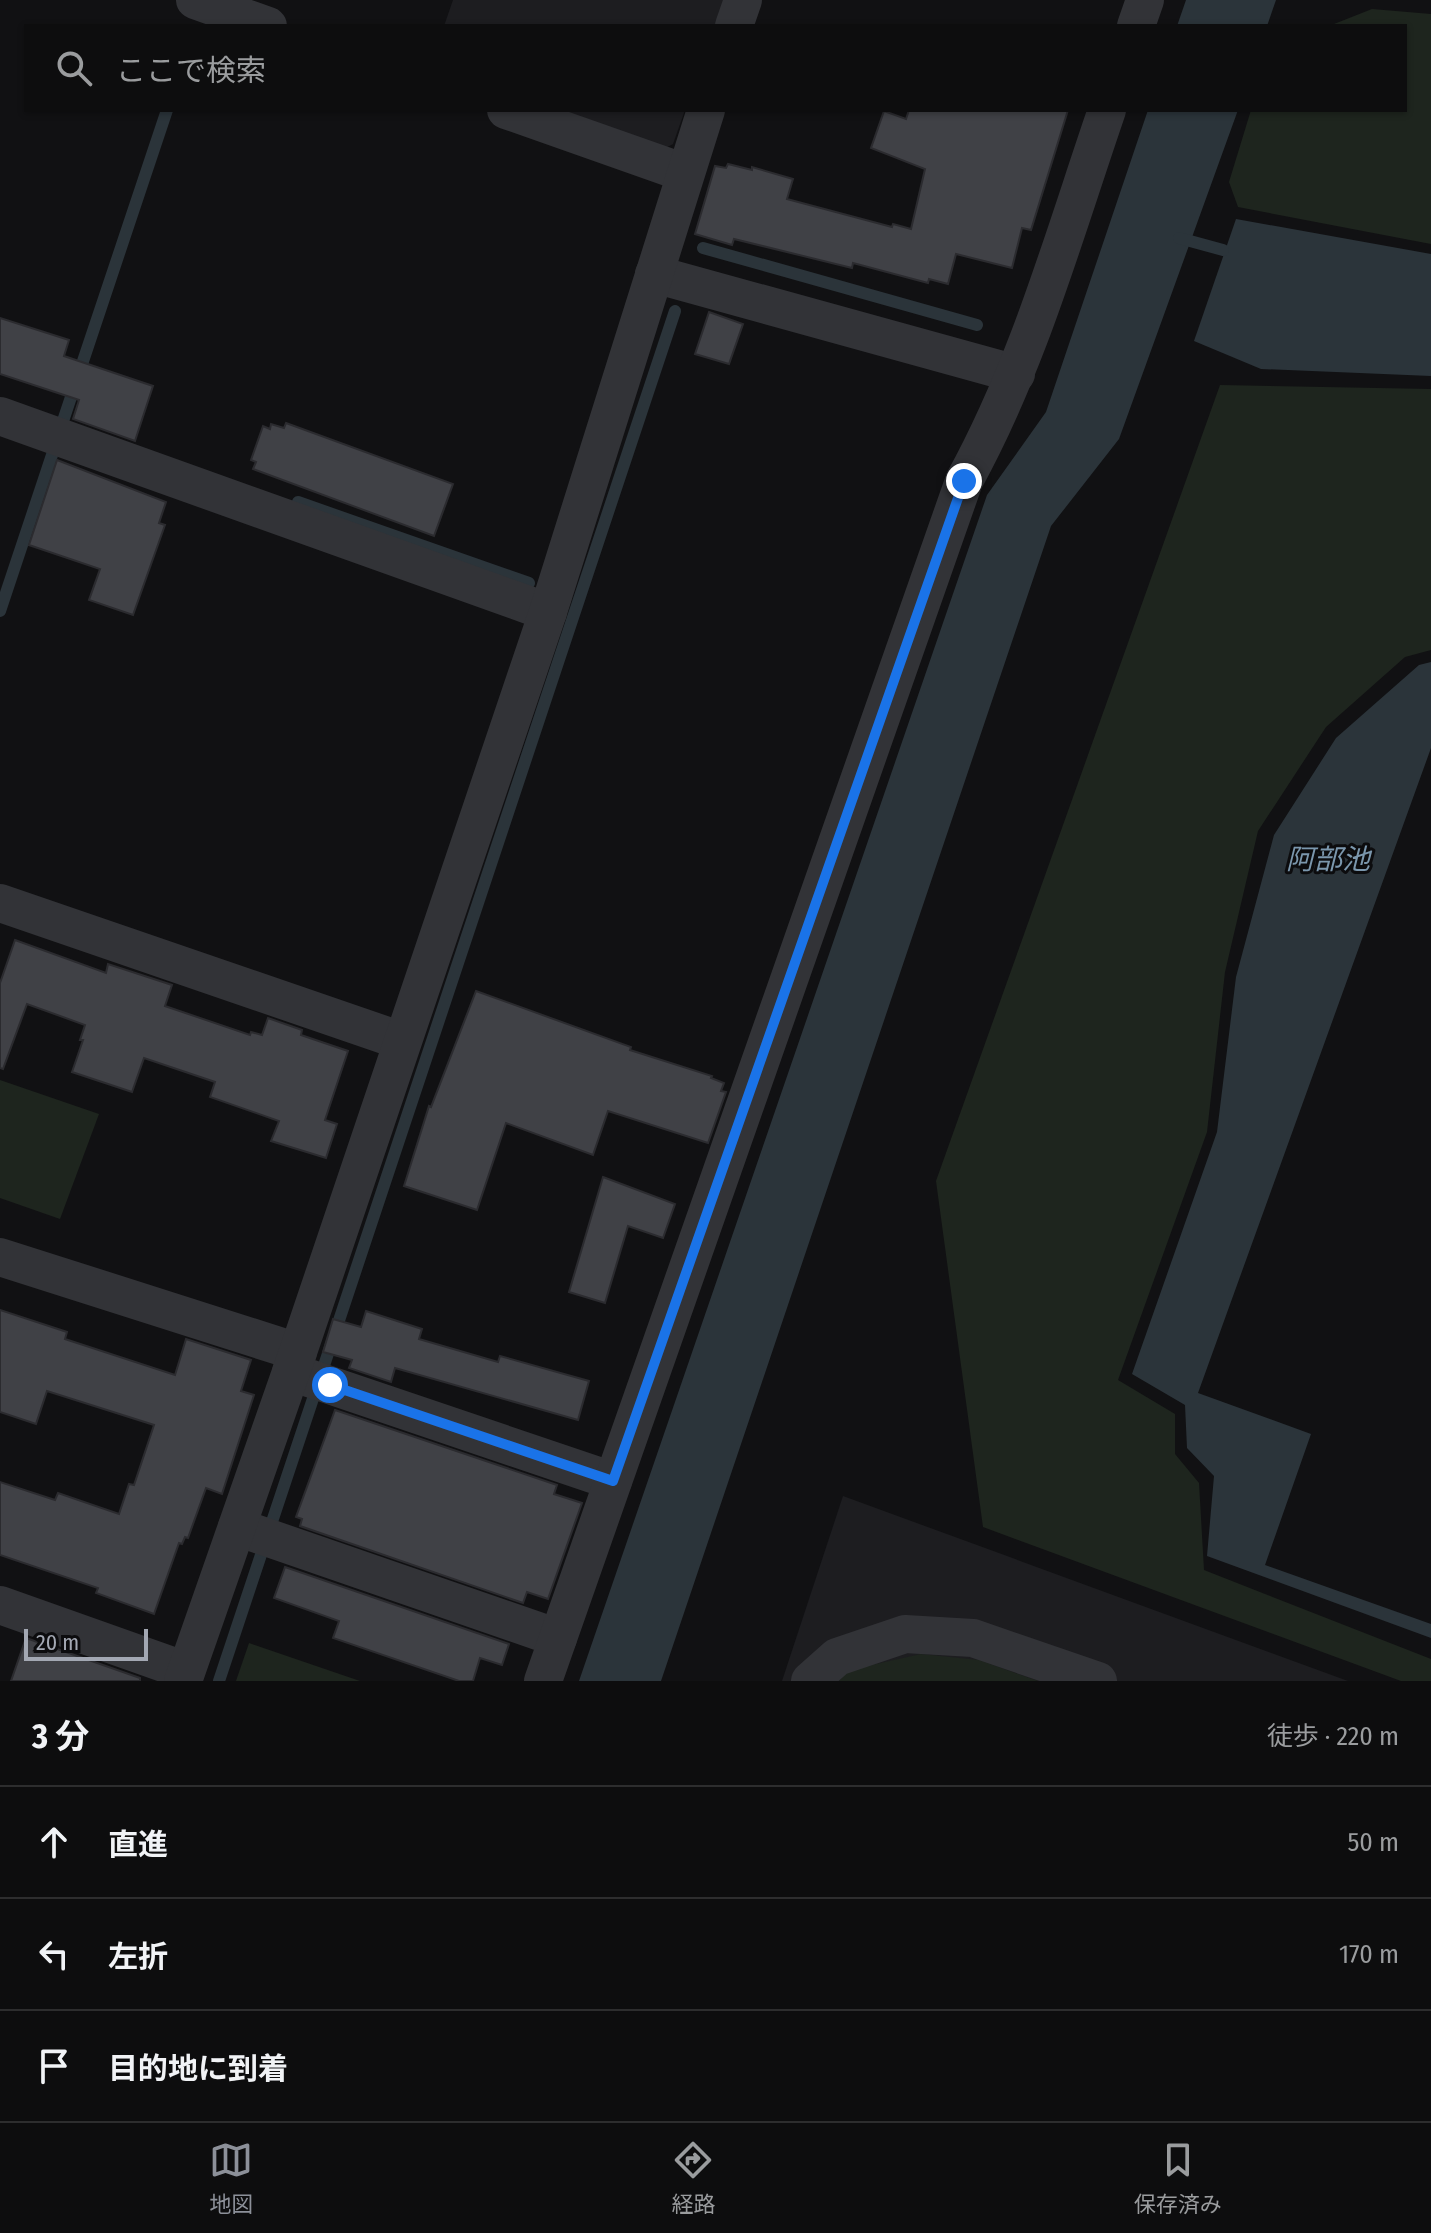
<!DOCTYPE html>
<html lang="ja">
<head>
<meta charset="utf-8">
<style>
	body { margin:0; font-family:"Fira Sans Condensed","Noto Sans JP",sans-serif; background:#161617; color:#f1f3f6 }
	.scale { position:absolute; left:24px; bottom:20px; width:124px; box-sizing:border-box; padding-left:8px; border:4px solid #a3a8b3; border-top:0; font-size:22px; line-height:28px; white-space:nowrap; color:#a3a8b3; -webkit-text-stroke:6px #0c0c0e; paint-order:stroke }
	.stop { position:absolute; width:24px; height:24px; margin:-18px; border:6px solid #1a73e8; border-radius:50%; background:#fff }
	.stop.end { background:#1a73e8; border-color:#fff; box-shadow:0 2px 8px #0008 }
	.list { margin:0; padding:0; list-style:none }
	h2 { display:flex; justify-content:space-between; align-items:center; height:104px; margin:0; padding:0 32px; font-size:34px }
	h2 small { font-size:26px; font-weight:400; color:#9a9c9e }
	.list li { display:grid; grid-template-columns:52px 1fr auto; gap:24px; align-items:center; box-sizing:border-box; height:112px; padding:0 32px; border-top:2px solid #2d2d2e }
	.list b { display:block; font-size:30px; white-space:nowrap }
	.list em { font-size:26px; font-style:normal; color:#9a9c9e }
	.icon { flex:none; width:44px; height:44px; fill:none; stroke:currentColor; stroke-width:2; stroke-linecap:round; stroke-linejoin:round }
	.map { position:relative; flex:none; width:1431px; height:1681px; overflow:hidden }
	.search { position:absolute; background:#0d0d0e; box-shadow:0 2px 6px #0004; left:24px; right:24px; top:24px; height:88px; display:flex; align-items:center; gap:20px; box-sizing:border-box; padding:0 28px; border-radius:0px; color:#9a9c9e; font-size:30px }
	.sheet { height:440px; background:#0d0d0e }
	nav { display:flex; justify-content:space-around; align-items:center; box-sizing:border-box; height:112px; border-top:2px solid #2d2d2e; background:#0d0d0e; font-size:22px; color:#9a9c9e }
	nav a { display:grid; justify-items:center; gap:4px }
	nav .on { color:#8c9099 }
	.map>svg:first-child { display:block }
</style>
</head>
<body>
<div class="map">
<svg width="1431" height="1681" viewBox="0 0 1431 1681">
	<rect width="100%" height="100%" fill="#111113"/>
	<g fill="#1d1d20">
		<path d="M453,0H724L715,26H444Z"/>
		<path d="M544,110H685L673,144L660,151Z"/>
		<path d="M843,1496L1348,1681H782Z"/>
	</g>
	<g fill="#1e251e">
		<path d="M1372,9L1431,14V244L1238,207L1229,182L1251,110H1405V26H1329Z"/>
		<path d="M1220,385L1431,389V650L1405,657L1326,727L1258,831L1225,972L1207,1132L1118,1380L1175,1414V1454L1199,1483L1204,1570L1431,1659V1681H1401L983,1527L936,1181Z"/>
		<path d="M0,1080L99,1114L60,1219L0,1198Z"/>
		<path d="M249,1643L360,1681H236Z"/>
		<path d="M921,1654L979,1660L1038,1681H839L849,1670Z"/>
	</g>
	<g fill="#2b343a">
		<path d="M1186,0H1276L1267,26H1177Z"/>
		<path d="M1148,110H1238L1119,439L1051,526L661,1681H579L987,495L1046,412Z"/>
		<path d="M1236,219L1431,254V376L1261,369L1194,341Z"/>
		<path d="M1431,662V748L1198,1393L1311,1434L1265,1565L1431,1624V1638L1207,1556L1214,1476L1187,1448L1185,1405L1132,1374L1217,1132L1236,977L1274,835L1336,738L1419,665Z"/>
	</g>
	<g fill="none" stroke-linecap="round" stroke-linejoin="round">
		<g stroke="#2b343a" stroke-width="12">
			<path d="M1179,238L1223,250"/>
			<path d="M703,248L977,325"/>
			<path d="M63,421L167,110"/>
			<path d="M298,502L529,583"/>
			<path d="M0,611L52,455"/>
			<path d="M219,1681L675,311"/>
		</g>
	</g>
	<g fill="#404146" stroke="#2b2b2f" stroke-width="2">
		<path d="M909,110H1068L1031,230L1022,228L1012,268L956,254L948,284L929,279L928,283L853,263L852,268L734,239L732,245L695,234L715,166L726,168L728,164L752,170V167L793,179L787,199L892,227L893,224L911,229L925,169L871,148L884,111L906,119Z"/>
		<path d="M709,312L743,324L729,364L695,354Z"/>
		<path d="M0,318L69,340L64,356L153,386L135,441L73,419L79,400L0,374Z"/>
		<path d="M286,423L453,484L434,536L253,469L256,462L251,460L263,426L270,429L271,424L284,428Z"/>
		<path d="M57,460L166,502L159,523L165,525L133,615L89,600L100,569L29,545Z"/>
		<path d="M15,940L106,973L108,964L172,985L165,1006L250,1035L251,1032L262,1035L268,1018L302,1030L301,1035L348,1051L325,1120L337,1124L326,1158L271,1141L279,1121L210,1097L215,1082L144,1058L132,1092L72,1072L83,1040H80L85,1025L27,1004L3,1069L0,1068V983Z"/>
		<path d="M476,991L631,1047L630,1050L712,1076L711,1078L724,1083L721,1091L726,1092L708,1143L608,1111L593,1155L506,1123L477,1210L404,1186L429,1106L431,1107Z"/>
		<path d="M603,1177L675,1204L663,1238L628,1226L605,1303L569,1292Z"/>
		<path d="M0,1310L67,1332L65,1339L175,1375L186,1339L251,1360L241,1391L254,1395L222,1494L206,1488L188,1538L185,1537L182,1544L179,1543L154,1614L96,1593L98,1588L0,1555V1482L55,1500L58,1493L119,1514L129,1484L134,1485L154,1425L47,1391L36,1424L0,1412Z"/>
		<path d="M366,1311L422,1329L419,1339L498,1362L500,1356L589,1381L578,1420L395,1368L391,1382L349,1368L352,1360L323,1352L333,1319L361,1327Z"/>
		<path d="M335,1410L557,1485L554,1494L582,1503L548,1599L527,1592L523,1603L300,1526L302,1519L296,1517Z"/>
		<path d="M285,1567L509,1644L502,1665L480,1658L473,1681H459L333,1638L339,1621L274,1598Z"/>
		<path d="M26,1638L140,1678V1681H11Z"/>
	</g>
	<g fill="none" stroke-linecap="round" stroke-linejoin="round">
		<g stroke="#323337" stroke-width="38">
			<path d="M195,0L268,26"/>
			<path d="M734,26L743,0"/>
			<path d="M1136,26L1145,0"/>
			<path d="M506,110L685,173"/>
			<path d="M654,274L1016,374"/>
			<path d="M0,416L548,612"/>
			<path d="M0,903L402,1041"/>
			<path d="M0,1257L298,1352"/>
			<path d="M291,1372L613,1481"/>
			<path d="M237,1527L558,1638"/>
			<path d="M0,1605L186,1671"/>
			<path d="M183,1681L298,1352L548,612L706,110"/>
			<path d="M543,1681L964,481C1028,365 1064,235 1107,110"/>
			<path d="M810,1681L837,1657L905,1634L973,1638L1098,1681"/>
		</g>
	</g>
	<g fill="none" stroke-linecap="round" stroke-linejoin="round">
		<path stroke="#1a73e8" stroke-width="10" d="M330,1385L613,1481L964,481"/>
	</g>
	<g text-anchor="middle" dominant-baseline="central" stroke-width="6" stroke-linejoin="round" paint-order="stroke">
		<g font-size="28" font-style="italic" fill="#7b97ad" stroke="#0c0c0e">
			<text x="1328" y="859">阿部池</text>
		</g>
	</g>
</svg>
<div class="scale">20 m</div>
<div class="stop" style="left:330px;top:1385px"></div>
<div class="stop end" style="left:964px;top:481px"></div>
<div class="search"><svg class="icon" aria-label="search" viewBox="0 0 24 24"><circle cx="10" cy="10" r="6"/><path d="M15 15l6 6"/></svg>ここで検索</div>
</div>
<section class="sheet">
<h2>3 分<small>徒歩 · 220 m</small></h2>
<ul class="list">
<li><svg class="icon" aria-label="ahead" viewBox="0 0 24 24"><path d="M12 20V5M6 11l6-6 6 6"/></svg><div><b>直進</b></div><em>50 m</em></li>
<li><svg class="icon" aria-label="left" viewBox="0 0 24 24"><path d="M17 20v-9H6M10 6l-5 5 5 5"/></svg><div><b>左折</b></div><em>170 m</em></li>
<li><svg class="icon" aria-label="arrive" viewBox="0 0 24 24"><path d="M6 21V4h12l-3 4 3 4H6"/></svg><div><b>目的地に到着</b></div></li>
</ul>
</section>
<nav>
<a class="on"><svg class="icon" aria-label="map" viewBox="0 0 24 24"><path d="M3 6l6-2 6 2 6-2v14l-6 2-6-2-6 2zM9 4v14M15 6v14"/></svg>地図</a>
<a><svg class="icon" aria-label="directions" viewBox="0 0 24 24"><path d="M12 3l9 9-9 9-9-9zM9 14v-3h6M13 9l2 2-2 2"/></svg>経路</a>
<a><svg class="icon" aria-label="saved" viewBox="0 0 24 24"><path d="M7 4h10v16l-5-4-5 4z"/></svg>保存済み</a>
</nav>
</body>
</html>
